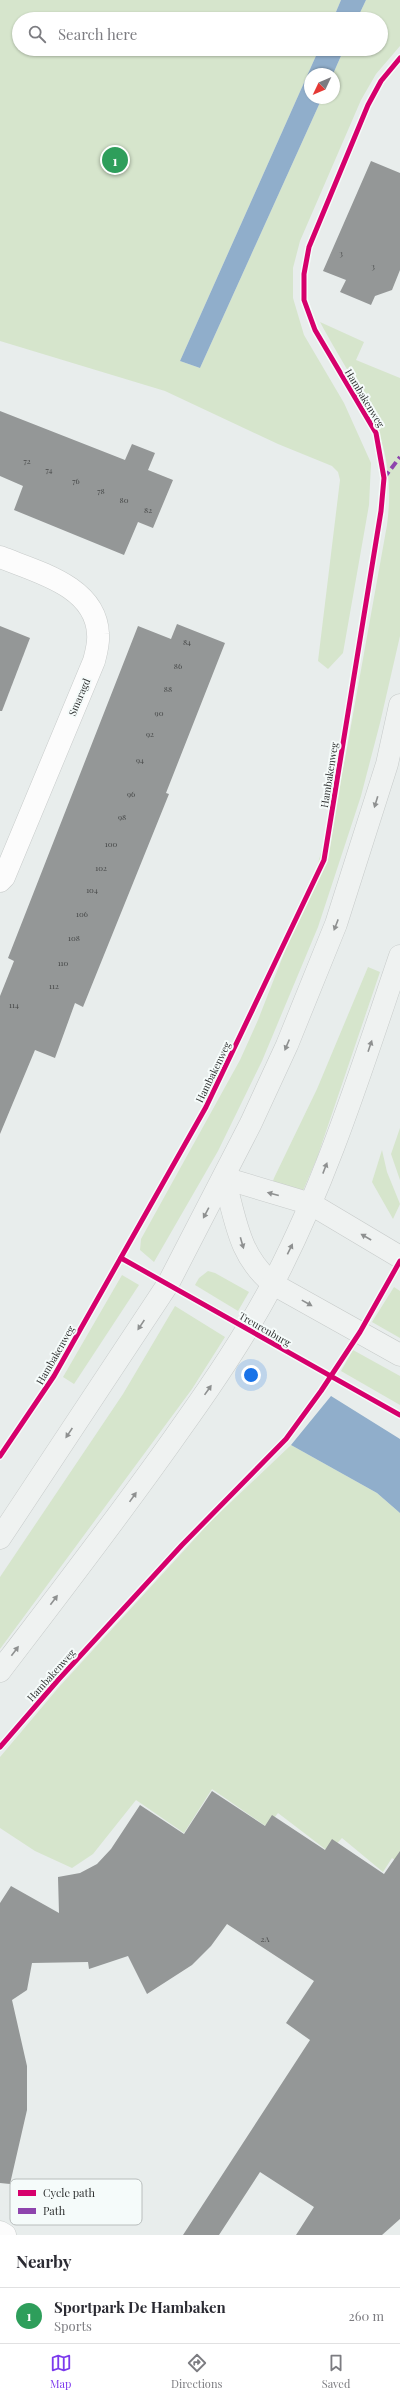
<!DOCTYPE html>
<html lang="en">
<head>
<meta charset="utf-8">
<style>
	body { margin:0; font-family:"Playfair Display",serif; background:#f2f2f3; color:#2b2b33 }
	.compass { position:absolute; left:304px; top:68px; width:36px; height:36px; border-radius:50%; background:#fff; box-shadow:0 1px 3px #0004; rotate:226deg }
	.you { position:absolute; left:251px; top:1375px; width:14px; height:14px; margin:-10px; border:3px solid #fff; border-radius:50%; background:#1a73e8; box-shadow:0 0 0 6px #1a73e833 }
	.badge { display:grid; place-items:center; width:26px; height:26px; border-radius:50%; background:#7c3aed; color:#fff; font-size:13px; font-weight:700 }
	.pin { position:absolute; translate:-50% -50%; border:2px solid #fff; box-shadow:0 1px 4px #0006 }
	.list { margin:0; padding:0; list-style:none }
	h2 { display:flex; justify-content:space-between; align-items:center; height:52px; margin:0; padding:0 16px; font-size:17px }
	h2 small { font-size:13px; font-weight:400; color:#7c7c81 }
	.list li { display:grid; grid-template-columns:26px 1fr auto; gap:12px; align-items:center; box-sizing:border-box; height:56px; padding:0 16px; border-top:1px solid #e1e1e2 }
	.list b { display:block; font-size:15px; white-space:nowrap }
	.list p { margin:0; font-size:13px; white-space:nowrap; color:#7c7c81 }
	.list em { font-size:13px; font-style:normal; color:#7c7c81 }
	.icon { flex:none; width:22px; height:22px; fill:none; stroke:currentColor; stroke-width:2; stroke-linecap:round; stroke-linejoin:round }
	.map { position:relative; flex:none; width:400px; height:2235px; overflow:hidden }
	.search { position:absolute; background:#fff; box-shadow:0 1px 3px #0004; left:12px; right:12px; top:12px; height:44px; display:flex; align-items:center; gap:10px; box-sizing:border-box; padding:0 14px; border-radius:22px; color:#7c7c81; font-size:15px }
	.sheet { height:108px; background:#fff }
	nav { display:flex; justify-content:space-around; align-items:center; box-sizing:border-box; height:56px; border-top:1px solid #e1e1e2; background:#fff; font-size:11px; color:#7c7c81 }
	nav a { display:grid; justify-items:center; gap:2px }
	nav .on { color:#7c3aed }
	.map>svg:first-child { display:block }
</style>
</head>
<body>
<div class="map">
<svg width="400" height="2235" viewBox="0 0 400 2235">
	<rect width="100%" height="100%" fill="#e8edec"/>
	<g fill="#d6e5cc">
		<path d="M0,0H341L333,19H19V49H319L180,361L200,368L322,98H334L333,74L344,49H381V19H357L366,0H400V46L376,74L361,100L300,241L293,268V298L304,335L344,403L371,463L369,505L343,653L328,669L318,661L340,480L338,472L332,466L278,444L165,391L0,341Z"/>
		<path d="M320,322L364,342L356,360L400,378V636L380,723L361,796L318,927L262,1061L218,1151L154,1262L140,1250L141,1239L240,1060L258,1020L315,874L336,799L345,759L387,525C399,435 359,395 320,322Z"/>
		<path d="M368,967L380,972L317,1158L302,1193L273,1181L274,1178L317,1089Z"/>
		<path d="M400,1128V1180L391,1154Z"/>
		<path d="M382,1150L387,1172L400,1204L393,1219L372,1182Z"/>
		<path d="M208,1271L215,1273L249,1292L238,1311L195,1285L199,1278Z"/>
		<path d="M122,1275L139,1285L74,1384L63,1377Z"/>
		<path d="M394,1287L400,1291V1338L372,1322Z"/>
		<path d="M175,1306L225,1337L192,1389L0,1649V1577L123,1394Z"/>
		<path d="M353,1350L400,1376V1405L341,1371Z"/>
		<path d="M291,1445L377,1493L400,1513V1864L392,1858L383,1872L342,1838L329,1852L278,1813L267,1827L212,1789L184,1833L136,1800L93,1854L72,1868L35,1851L0,1828V1757L59,1687L211,1521Z"/>
	</g>
	<g fill="#90aecb">
		<path d="M341,0H366L357,19H333Z"/>
		<path d="M319,49H344L333,74H310V98H322L200,368L180,361Z"/>
		<path d="M331,1396L400,1439V1513L377,1493L291,1445Z"/>
	</g>
	<g fill="#949797">
		<path d="M371,161L400,173V270L392,290L375,296L371,305L340,292L346,280L323,271Z"/>
		<path d="M0,411L125,460L132,444L155,453L148,470L173,480L153,528L138,522L124,555L14,510L23,486L0,476Z"/>
		<path d="M177,624L225,643L166,793L169,794L83,1007L75,1003L55,1058L35,1050L0,1134V996L14,961L8,958L138,626L171,639Z"/>
		<path d="M0,626L30,638L2,711H0Z"/>
		<path d="M212,1791L265,1826L272,1815L325,1850L332,1839L384,1874L400,1851V2219L382,2235H296L314,2207L260,2172L219,2235H183L310,2040L286,2023L314,1981L227,1924L211,1946L192,1965L147,1994L128,1956L89,1969L88,1962L32,1963L27,1990L12,2000L27,2066V2110L10,2184L0,2183V1903L11,1886L59,1913L58,1877L80,1873L97,1864L111,1849L140,1805L184,1834Z"/>
	</g>
	<g fill="none" stroke-linecap="round" stroke-linejoin="round">
		<g stroke="#c7cbca" stroke-width="23">
			<g id="minor">
				<path d="M0,557C37,572 96,586 98,634C99,643 96,653 94,661L4,877L0,881"/>
				<path d="M0,2232L5,2235"/>
			</g>
		</g>
		<g stroke="#c7cbca" stroke-width="23">
			<g id="secondary">
				<path d="M224,1178C236,1220 238,1255 273,1284L400,1355"/>
				<path d="M224,1178L311,1204L400,1257"/>
				<path d="M0,1538L168,1284L251,1123L287,1045L336,924L387,764L400,705"/>
				<path d="M0,1671C61,1591 123,1511 181,1428C214,1382 246,1335 272,1285C327,1181 362,1067 400,956"/>
			</g>
		</g>
		<use href="#minor" stroke="#fcfcfc" stroke-width="22"/>
		<use href="#secondary" stroke="#eff2f1" stroke-width="22"/>
		<path stroke="#8e44ad" stroke-width="4" stroke-dasharray="8 4" stroke-linecap="butt" d="M384,478L400,457"/>
		<g stroke="#f5fbfa" stroke-width="8">
			<g id="cycleway">
				<path d="M121,1258L400,1415"/>
				<path d="M0,1456L54,1376L206,1107L324,860L381,511L384,478L376,433L315,330L304,300V274L309,247L368,105L381,81L400,58"/>
				<path d="M0,1747L59,1679L182,1545L286,1439L321,1391L360,1332L400,1261"/>
			</g>
		</g>
		<use href="#cycleway" stroke="#d6006c" stroke-width="5"/>
	</g>
	<defs><path id="oneway-solid" d="M-6-.8H1V-3.2L6.5 0L1 3.2V.8H-6Z"/></defs>
	<g fill="#8e9090">
		<use href="#oneway-solid" transform="translate(376 802) rotate(107)"/>
		<use href="#oneway-solid" transform="translate(336 925) rotate(111)"/>
		<use href="#oneway-solid" transform="translate(287 1045) rotate(113)"/>
		<use href="#oneway-solid" transform="translate(370 1046) rotate(-71)"/>
		<use href="#oneway-solid" transform="translate(325 1168) rotate(-69)"/>
		<use href="#oneway-solid" transform="translate(273 1194) rotate(-165)"/>
		<use href="#oneway-solid" transform="translate(206 1213) rotate(118)"/>
		<use href="#oneway-solid" transform="translate(366 1237) rotate(-150)"/>
		<use href="#oneway-solid" transform="translate(242 1243) rotate(74)"/>
		<use href="#oneway-solid" transform="translate(290 1249) rotate(-64)"/>
		<use href="#oneway-solid" transform="translate(307 1303) rotate(29)"/>
		<use href="#oneway-solid" transform="translate(141 1325) rotate(124)"/>
		<use href="#oneway-solid" transform="translate(208 1390) rotate(-55)"/>
		<use href="#oneway-solid" transform="translate(69 1433) rotate(124)"/>
		<use href="#oneway-solid" transform="translate(133 1497) rotate(-55)"/>
		<use href="#oneway-solid" transform="translate(54 1600) rotate(-53)"/>
		<use href="#oneway-solid" transform="translate(15 1651) rotate(-53)"/>
	</g>
	<g text-anchor="middle" dominant-baseline="central" stroke-width="4" stroke-linejoin="round" paint-order="stroke">
		<g font-size="8" fill="#474949">
			<text x="341" y="252">3</text>
			<text x="373" y="265">3</text>
			<text x="27" y="460">72</text>
			<text x="49" y="469">74</text>
			<text x="76" y="480">76</text>
			<text x="101" y="490">78</text>
			<text x="124" y="499">80</text>
			<text x="148" y="509">82</text>
			<text x="187" y="641">84</text>
			<text x="178" y="665">86</text>
			<text x="168" y="688">88</text>
			<text x="159" y="712">90</text>
			<text x="150" y="733">92</text>
			<text x="140" y="759">94</text>
			<text x="131" y="793">96</text>
			<text x="122" y="816">98</text>
			<text x="111" y="843">100</text>
			<text x="101" y="867">102</text>
			<text x="92" y="889">104</text>
			<text x="82" y="913">106</text>
			<text x="74" y="937">108</text>
			<text x="63" y="962">110</text>
			<text x="54" y="985">112</text>
			<text x="14" y="1004">114</text>
			<text x="265" y="1938">2A</text>
		</g>
		<g font-size="10" fill="#2d2f2f" stroke="#f5fbfa">
			<text transform="translate(365 398) rotate(59)">Hambakenweg</text>
			<text transform="translate(79 697) rotate(-67)">Smaragd</text>
			<text transform="translate(329 775) rotate(-81)">Hambakenweg</text>
			<text transform="translate(213 1072) rotate(-64)">Hambakenweg</text>
			<text transform="translate(265 1329) rotate(30)">Treurenburg</text>
			<text transform="translate(55 1355) rotate(-60)">Hambakenweg</text>
			<text transform="translate(51 1675) rotate(-48)">Hambakenweg</text>
		</g>
	</g>
	<rect x="10" y="2179" width="132" height="46" rx="6" fill="#f5fbfa" stroke="#b9bebd" stroke-width="1"/>
	<rect x="18" y="2190" width="18" height="6" fill="#d6006c"/>
	<rect x="18" y="2208" width="18" height="6" fill="#8e44ad"/>
	<g font-size="11" fill="#2d2f2f">
		<text x="43" y="2197">Cycle path</text>
		<text x="43" y="2215">Path</text>
	</g>
</svg>
<svg class="compass" viewBox="-18 -18 36 36"><path d="M0-13l5 13h-10z" fill="#e53935"/><path d="M0 13l5-13h-10z" fill="#7c7c81"/></svg>
<div class="you"></div>
<div class="pin badge" style="left:115px;top:160px;background:#2e9e5b">1</div>
<div class="search"><svg class="icon" aria-label="search" viewBox="0 0 24 24"><circle cx="10" cy="10" r="6"/><path d="M15 15l6 6"/></svg>Search here</div>
</div>
<section class="sheet">
<h2>Nearby<small></small></h2>
<ul class="list">
<li><span class="badge" style="background:#2e9e5b">1</span><div><b>Sportpark De Hambaken</b><p>Sports</p></div><em>260 m</em></li>
</ul>
</section>
<nav>
<a class="on"><svg class="icon" aria-label="map" viewBox="0 0 24 24"><path d="M3 6l6-2 6 2 6-2v14l-6 2-6-2-6 2zM9 4v14M15 6v14"/></svg>Map</a>
<a><svg class="icon" aria-label="directions" viewBox="0 0 24 24"><path d="M12 3l9 9-9 9-9-9zM9 14v-3h6M13 9l2 2-2 2"/></svg>Directions</a>
<a><svg class="icon" aria-label="saved" viewBox="0 0 24 24"><path d="M7 4h10v16l-5-4-5 4z"/></svg>Saved</a>
</nav>
</body>
</html>
